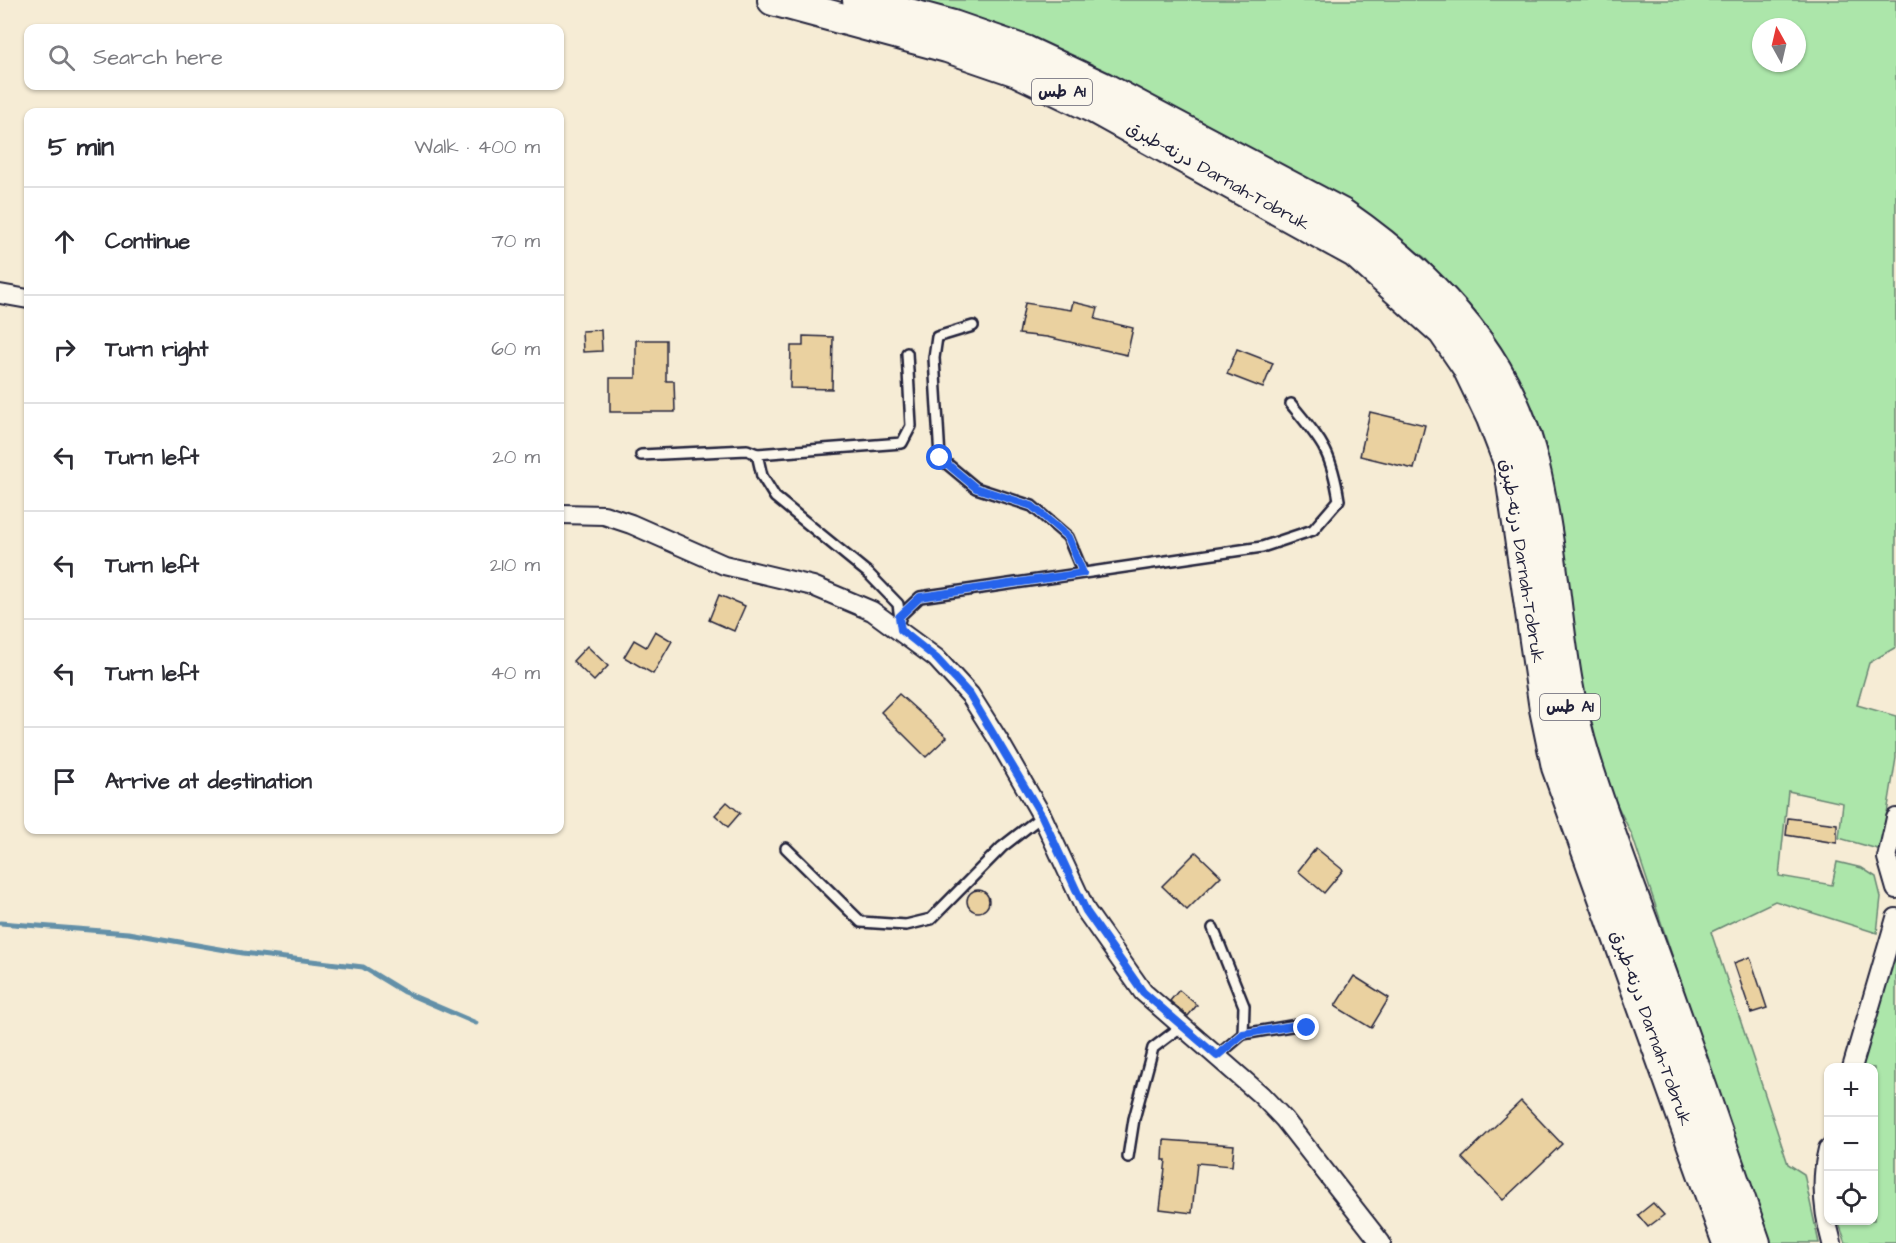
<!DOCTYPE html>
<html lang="en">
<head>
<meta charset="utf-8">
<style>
	body { margin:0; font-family:"Architects Daughter","Playpen Sans Arabic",sans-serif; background:#f2f2f3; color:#2b2b33 }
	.controls { position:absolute; right:18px; bottom:18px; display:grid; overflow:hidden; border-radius:12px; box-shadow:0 2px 4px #0004 }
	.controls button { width:54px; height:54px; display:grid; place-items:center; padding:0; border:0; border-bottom:2px solid #e1e1e2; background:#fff; color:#2b2b33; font:30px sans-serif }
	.compass { position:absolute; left:1752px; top:18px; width:54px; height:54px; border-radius:50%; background:#fff; box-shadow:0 2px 4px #0004; rotate:352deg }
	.stop { position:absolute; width:18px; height:18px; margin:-14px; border:4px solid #2563eb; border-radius:50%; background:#fff }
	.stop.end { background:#2563eb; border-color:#fff; box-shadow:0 2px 6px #0008 }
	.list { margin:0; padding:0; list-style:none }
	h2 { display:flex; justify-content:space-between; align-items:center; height:78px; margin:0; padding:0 24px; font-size:26px }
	h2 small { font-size:20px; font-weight:400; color:#7c7c81 }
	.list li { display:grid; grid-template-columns:39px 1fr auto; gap:18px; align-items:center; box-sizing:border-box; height:108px; padding:0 24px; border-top:2px solid #e1e1e2 }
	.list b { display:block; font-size:22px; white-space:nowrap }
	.list em { font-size:20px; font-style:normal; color:#7c7c81 }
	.icon { flex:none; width:33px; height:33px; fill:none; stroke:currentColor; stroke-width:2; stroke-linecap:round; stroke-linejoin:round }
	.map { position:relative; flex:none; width:1896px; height:1243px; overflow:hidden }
	.search { position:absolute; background:#fff; box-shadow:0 2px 4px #0004; left:24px; top:24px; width:540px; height:66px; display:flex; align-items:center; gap:15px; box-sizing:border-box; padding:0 21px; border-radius:12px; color:#7c7c81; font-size:22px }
	.panel { position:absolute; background:#fff; box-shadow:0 2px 4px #0004; left:24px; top:108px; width:540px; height:726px; border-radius:12px }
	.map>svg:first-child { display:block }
</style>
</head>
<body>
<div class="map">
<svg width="1896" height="1243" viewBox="0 0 1896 1243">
	<rect width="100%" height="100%" fill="#f6ecd5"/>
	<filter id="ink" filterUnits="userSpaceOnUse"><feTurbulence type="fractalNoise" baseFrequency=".0167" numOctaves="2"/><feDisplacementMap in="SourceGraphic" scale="12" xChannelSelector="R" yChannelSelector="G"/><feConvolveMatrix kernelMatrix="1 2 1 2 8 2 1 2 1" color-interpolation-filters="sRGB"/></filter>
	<g filter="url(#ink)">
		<g fill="#ace6aa" stroke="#678472" stroke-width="1.5" fill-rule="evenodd">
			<path d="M881,0H1896V647L1869,663L1857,705L1896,716V758L1881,850L1839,838L1843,803L1788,791L1779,876L1832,885L1837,862L1862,868L1876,877L1881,897L1877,933L1775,901L1711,932L1788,1164L1804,1174L1819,1243H1768L1632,835L1592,754L1517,385L1475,312L1424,257L1369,217ZM1761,27H1797V63H1761Z"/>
			<path d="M1896,937V1243H1846L1838,1221L1874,1220V1068L1860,1067Z"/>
		</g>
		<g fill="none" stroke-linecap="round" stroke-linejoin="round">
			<path stroke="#6490a8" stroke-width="5" d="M0,923L128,933L243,953L363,967L404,992L476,1023"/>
		</g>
		<g fill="#ead1a0" stroke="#22223b" stroke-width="1.5">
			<path d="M1073,302L1098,308L1095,319L1133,328L1127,355L1047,337L1019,334L1025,303L1071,310Z"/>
			<path d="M601,330L602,351L583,352L582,331Z"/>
			<path d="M803,336L833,337L832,389L790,388L791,346H803Z"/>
			<path d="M636,340H666V381H674L675,412H610V378H636Z"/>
			<path d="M1237,349L1273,363L1263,388L1227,374Z"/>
			<path d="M1370,412L1425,425L1414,469L1360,456Z"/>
			<path d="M719,595L745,606L734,631L709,620Z"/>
			<path d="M655,631L672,641L653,674L624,657L634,640L646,647Z"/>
			<path d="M587,646L608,666L594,681L573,661Z"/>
			<path d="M899,694L947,737L926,757L881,712Z"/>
			<path d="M727,802L740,813L728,827L715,815Z"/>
			<path d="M1788,818L1837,824V843L1786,835Z"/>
			<path d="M1316,848L1343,870L1324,893L1298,871Z"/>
			<path d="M1196,852L1221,876L1187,910L1162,886Z"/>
			<circle cx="978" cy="901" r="11"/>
			<path d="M1750,957L1767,1008L1751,1013L1734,963Z"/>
			<path d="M1354,976L1389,998L1371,1028L1335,1006Z"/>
			<path d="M1179,990L1197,1005L1188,1016L1170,1001Z"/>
			<path d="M1521,1101L1562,1144L1503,1200L1462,1158Z"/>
			<path d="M1164,1140L1234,1145L1232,1166L1197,1163L1192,1213L1160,1209L1166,1160H1163Z"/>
			<path d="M1653,1203L1664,1215L1648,1227L1638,1215Z"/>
		</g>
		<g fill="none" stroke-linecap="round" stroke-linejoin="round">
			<g stroke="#22223b" stroke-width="14">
				<g id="service">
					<path d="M973,326L937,337L934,358L940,458L976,488L1032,506L1068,537L1083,573"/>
					<path d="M757,454L902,443L911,426L907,353"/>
					<path d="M641,455L747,450L757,454L762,476L775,497L868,573L898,604L900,619"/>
					<path d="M899,617L920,597L1262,547L1313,530L1339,500C1331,450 1322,442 1291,404"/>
					<path d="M786,848L861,922L906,925L931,919L1002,847L1042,816"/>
					<path d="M1213,928L1244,1006L1243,1034L1217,1056"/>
					<path d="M1243,1034L1297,1025L1307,1028"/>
					<path d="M1128,1157L1134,1119L1153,1048L1182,1026"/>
				</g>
			</g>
			<g stroke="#22223b" stroke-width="22">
				<g id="minor">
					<path d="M0,294L28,299"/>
					<path d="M560,514L604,515L631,524L724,565L813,586L872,611L936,658L970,695L999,741L1042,816L1086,911L1143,992L1261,1095L1284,1119L1381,1243"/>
					<path d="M1896,818L1887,858L1896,889"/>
					<path d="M1852,1068L1896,918"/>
					<path d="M1828,1149C1820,1181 1823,1211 1832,1243"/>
				</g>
			</g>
			<g stroke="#22223b" stroke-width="34">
				<g id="trunk">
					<path d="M773,0L947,47L1017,71L1094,108L1356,253L1443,331L1467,366L1492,418L1509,462L1545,709L1557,767L1728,1243"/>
					<path d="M858,0L953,26L1025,51L1104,88L1342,214C1413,263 1485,331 1517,413C1531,446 1538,482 1544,518C1558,598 1560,681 1585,759C1609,837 1640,913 1667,990C1697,1074 1726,1159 1755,1243"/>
				</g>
			</g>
			<use href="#service" stroke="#fbf7ec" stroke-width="9"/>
			<use href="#minor" stroke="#fbf7ec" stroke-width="18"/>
			<use href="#trunk" stroke="#fbf7ec" stroke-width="30"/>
		</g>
	</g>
	<g fill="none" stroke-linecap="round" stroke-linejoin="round" filter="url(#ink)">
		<path stroke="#2563eb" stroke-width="8" d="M940,458L976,488L1032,506L1068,537L1083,573L920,597L899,617L901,630L936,658L970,695L1042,816L1086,911L1143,992L1217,1056L1243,1034L1297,1025L1307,1028"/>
	</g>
	<g text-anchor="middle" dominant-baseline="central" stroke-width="6" stroke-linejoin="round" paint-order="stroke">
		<g fill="#fbf7ec" stroke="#636270" stroke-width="1.5">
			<rect x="1032" y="79" width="60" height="26" rx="4.5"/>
			<rect x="1540" y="694" width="60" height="26" rx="4.5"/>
		</g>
		<g font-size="16" font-weight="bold" fill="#22223b">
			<text x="1062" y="92">طس A1</text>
			<text x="1570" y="707">طس A1</text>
		</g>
		<g font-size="18" fill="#22223b" stroke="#fbf7ec">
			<text transform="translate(1218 176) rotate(29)">درنه-طبرق Darnah-Tobruk</text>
			<text transform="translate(1522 561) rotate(81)">درنه-طبرق Darnah-Tobruk</text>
			<text transform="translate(1651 1028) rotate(70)">درنه-طبرق Darnah-Tobruk</text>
		</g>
	</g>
</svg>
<div class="controls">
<button>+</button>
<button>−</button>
<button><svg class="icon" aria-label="locate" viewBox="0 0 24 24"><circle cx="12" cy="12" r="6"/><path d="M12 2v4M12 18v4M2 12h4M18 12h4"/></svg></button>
</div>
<svg class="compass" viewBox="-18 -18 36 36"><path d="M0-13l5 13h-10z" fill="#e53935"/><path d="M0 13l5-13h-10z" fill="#7c7c81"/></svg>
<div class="stop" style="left:940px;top:458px"></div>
<div class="stop end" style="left:1307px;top:1028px"></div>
<div class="search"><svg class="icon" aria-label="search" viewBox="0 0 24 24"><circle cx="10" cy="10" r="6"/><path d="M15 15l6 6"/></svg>Search here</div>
<section class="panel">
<h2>5 min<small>Walk · 400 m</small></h2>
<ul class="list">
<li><svg class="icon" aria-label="ahead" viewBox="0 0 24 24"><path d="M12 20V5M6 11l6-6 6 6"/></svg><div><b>Continue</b></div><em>70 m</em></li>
<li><svg class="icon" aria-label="right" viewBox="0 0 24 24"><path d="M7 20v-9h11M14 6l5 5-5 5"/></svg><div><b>Turn right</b></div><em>60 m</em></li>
<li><svg class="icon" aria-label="left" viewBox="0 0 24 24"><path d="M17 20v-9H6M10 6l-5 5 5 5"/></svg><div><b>Turn left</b></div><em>20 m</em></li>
<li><svg class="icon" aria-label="left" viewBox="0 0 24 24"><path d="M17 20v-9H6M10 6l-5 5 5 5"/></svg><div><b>Turn left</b></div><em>210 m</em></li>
<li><svg class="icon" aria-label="left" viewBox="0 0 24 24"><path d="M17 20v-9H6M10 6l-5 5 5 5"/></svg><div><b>Turn left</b></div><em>40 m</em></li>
<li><svg class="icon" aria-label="arrive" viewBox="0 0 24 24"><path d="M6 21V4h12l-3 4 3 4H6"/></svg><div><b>Arrive at destination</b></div></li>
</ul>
</section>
</div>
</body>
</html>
